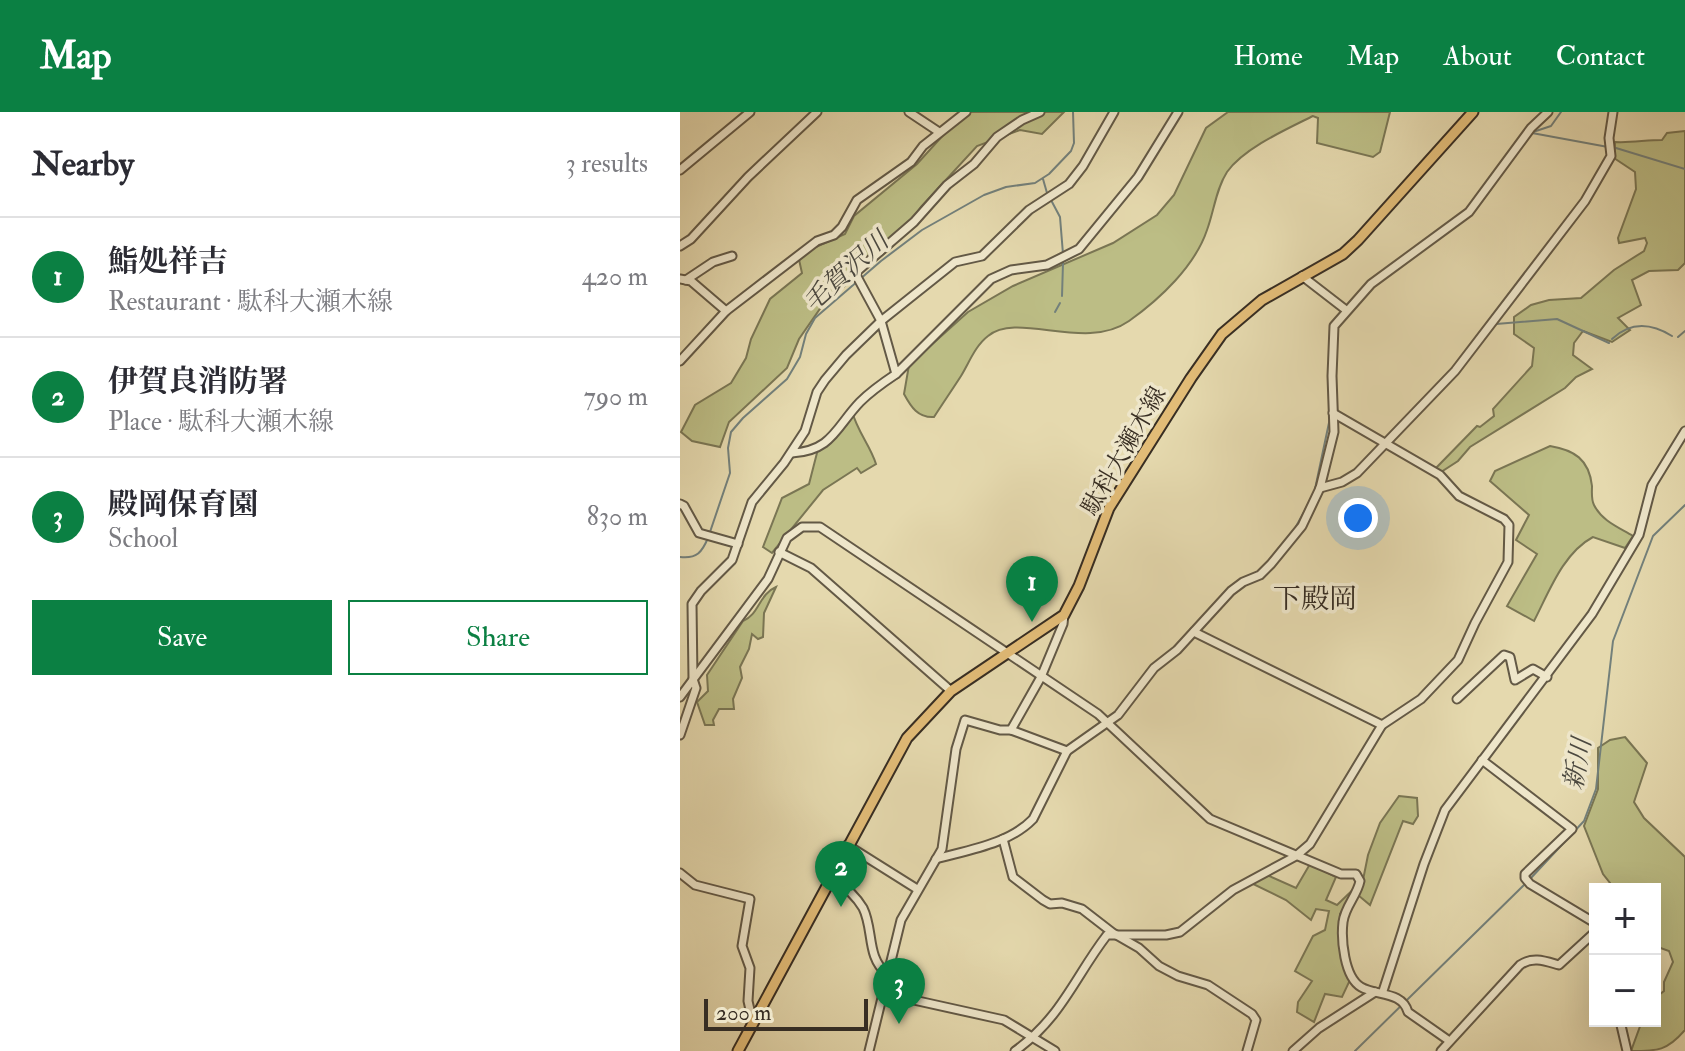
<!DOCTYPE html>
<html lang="en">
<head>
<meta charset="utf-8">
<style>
	body { margin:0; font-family:"IM FELL Double Pica","Noto Serif JP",serif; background:#f7f7f7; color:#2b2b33 }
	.controls { position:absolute; right:24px; bottom:24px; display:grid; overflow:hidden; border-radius:0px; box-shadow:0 8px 32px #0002 }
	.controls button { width:72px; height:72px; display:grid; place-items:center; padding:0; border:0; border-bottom:2px solid #e1e1e2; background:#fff; color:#2b2b33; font:40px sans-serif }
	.scale { position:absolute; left:24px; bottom:20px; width:164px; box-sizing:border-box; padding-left:8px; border:4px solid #382e23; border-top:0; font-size:22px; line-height:28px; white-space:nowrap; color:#382e23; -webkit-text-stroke:6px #eee6ca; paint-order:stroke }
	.you { position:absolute; left:678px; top:406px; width:28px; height:28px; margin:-20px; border:6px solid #fff; border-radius:50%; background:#1a73e8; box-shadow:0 0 0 12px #1a73e833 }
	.badge { display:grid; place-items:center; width:52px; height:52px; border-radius:50%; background:#0b8043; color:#fff; font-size:26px; font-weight:700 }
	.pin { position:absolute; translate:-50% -66px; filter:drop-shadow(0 2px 4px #0008) }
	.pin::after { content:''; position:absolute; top:42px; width:28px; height:24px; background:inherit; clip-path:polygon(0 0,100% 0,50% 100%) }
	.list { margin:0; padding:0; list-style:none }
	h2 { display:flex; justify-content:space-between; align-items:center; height:104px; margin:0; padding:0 32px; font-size:34px }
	h2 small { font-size:26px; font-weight:400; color:#7c7c81 }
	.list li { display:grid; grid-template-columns:52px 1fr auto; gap:24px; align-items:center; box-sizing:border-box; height:120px; padding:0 32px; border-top:2px solid #e1e1e2 }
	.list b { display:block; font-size:30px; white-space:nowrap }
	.list p { margin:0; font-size:26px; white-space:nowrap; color:#7c7c81 }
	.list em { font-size:26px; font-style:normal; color:#7c7c81 }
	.actions { display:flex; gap:16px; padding:24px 32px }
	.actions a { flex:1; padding:18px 0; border:2px solid #0b8043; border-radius:0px; text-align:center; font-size:28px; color:#0b8043 }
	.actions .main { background:#0b8043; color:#fff }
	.map { position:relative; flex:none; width:1005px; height:939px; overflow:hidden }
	header { display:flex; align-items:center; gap:48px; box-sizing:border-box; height:112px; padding:0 40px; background:#0b8043; color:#fff }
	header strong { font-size:38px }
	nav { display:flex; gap:44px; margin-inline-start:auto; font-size:28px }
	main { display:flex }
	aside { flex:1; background:#fff }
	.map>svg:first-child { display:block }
</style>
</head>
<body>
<header>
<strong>Map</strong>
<nav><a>Home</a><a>Map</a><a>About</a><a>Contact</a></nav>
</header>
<main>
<aside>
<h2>Nearby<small>3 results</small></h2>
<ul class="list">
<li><span class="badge">1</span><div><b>鮨処祥吉</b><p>Restaurant · 駄科大瀬木線</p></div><em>420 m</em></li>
<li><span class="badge">2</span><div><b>伊賀良消防署</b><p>Place · 駄科大瀬木線</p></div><em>790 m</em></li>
<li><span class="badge">3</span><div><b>殿岡保育園</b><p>School</p></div><em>830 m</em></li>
</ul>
<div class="actions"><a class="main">Save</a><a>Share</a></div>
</aside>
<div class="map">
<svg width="1005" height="939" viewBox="0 0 1005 939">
	<rect width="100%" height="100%" fill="#e5d9ae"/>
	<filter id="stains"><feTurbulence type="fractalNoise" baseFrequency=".0025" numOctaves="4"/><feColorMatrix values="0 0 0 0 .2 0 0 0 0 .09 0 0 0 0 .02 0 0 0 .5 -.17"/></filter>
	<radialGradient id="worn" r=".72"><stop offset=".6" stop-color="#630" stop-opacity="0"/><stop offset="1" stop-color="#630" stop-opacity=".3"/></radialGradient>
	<g fill="#bcbd85" stroke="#7a7654" stroke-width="2">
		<path d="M290,0H384L362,22L340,18L297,34L241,95L212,135L144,191L119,227L107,256L49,310L40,335L12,329L1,320L15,293L51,271L66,246L71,227L90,187L122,161L118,143L165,122L174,104L237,52L266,20Z"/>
		<path d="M548,0H710L700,40L693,45L637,31L638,6L633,4C607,17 564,36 547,60C536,77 534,99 527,118C515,154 480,187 449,209C405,240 338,199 308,224C295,234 289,251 281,264C272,278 263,291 254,305C238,306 231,295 224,282L229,253L288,200L333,174L433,131L477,103L494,83L526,16Z"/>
		<path d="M1005,19V151L998,158L969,159L952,168L961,193L938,206L950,218L932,230L903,219L894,231L893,243L912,257L896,265L885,276L790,335L778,349L761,360L756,356L797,314L800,315L814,304L813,297L852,254L854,236L834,222V205L851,193L869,188L901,186L934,158L964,139L967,131L965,126L939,131L938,126L956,77L955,60L934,46L935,30C951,31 966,28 982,28L987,21Z"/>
		<path d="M172,299C177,319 190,333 196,352L181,361L177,356L143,378L92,441L83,435L102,386L129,372L138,337Z"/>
		<path d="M870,334C894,338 909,347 912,374C912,380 911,387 914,393C922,409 938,415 953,424L945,436L913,425C883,441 869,480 854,509L827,494L857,442L836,428L849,403L810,369L815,359Z"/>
		<path d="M96,475L84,501L83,525L78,527L72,522L69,537L60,555L62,566L53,587L54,597H39L33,608L34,613H25L17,590L28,579L27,563L63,509C79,503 79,482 96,475Z"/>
		<path d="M945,625L967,651L954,690L964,706L1005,745V918C987,939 978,939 951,939L962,909H975V886L984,879V870L993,850L989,839L975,834V777H928L930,771L923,762L904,714L918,677V636L930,628Z"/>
		<path d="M719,684L737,686L738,704L733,712L723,709L690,793L678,783L660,802L661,838L670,868L662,885L645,882L634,910L617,900L618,890L632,869L615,859L633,824L645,818L649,799L636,797L631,808L606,788L571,771L587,763L616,776L630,752L656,765L646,788L657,793L683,768L688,743L700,711Z"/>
	</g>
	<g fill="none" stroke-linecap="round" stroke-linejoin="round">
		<g stroke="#73807b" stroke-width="2">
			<path d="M120,11L131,0"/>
			<path d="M853,20L871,14L881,0"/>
			<path d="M852,21L928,35"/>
			<path d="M936,36L1005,57"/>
			<path d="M363,67L367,81"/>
			<path d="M371,88L380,105L383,142"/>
			<path d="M796,97L849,25"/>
			<path d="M31,110L51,89"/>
			<path d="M771,117L792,102"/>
			<path d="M382,184L383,151"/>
			<path d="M375,200L380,191"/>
			<path d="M652,211L674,186"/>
			<path d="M816,212L877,207L929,231"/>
			<path d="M998,225L1005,219"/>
			<path d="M932,227C951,209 971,211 992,224"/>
			<path d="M635,377L650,306V229"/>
			<path d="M30,420L50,361L48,336L51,320L63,306L107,267L120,245L126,222L135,206L201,149L242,118L304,83L326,75L355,71L369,62L391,39L394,31L393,0"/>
			<path d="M613,420L631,387"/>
			<path d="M0,445C17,447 22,440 28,426"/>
			<path d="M473,552L483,544"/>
			<path d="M458,571L468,557"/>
			<path d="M366,672L382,640L402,624"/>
			<path d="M850,767L904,709L916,677L933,529L973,424L1005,393"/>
			<path d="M675,939L845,772"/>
		</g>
		<g stroke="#635946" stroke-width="11">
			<g id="minor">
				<path d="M229,0L259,20"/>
				<path d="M360,0L342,8L317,25L294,52L267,73L234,110L175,161L201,209L216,262L311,167L331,158L367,153L399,137L458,65L498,0"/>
				<path d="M0,58L70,0"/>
				<path d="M0,134L11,127L68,65L137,0"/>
				<path d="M622,164L666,198"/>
				<path d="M0,167L11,169L46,199"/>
				<path d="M6,168L33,150L52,144"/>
				<path d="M0,249L46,199L137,129L154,123L162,115L177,88L231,50L243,34L286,0"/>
				<path d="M112,341C152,339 156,315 180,290C191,279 204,270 216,262"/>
				<path d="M640,376L662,370L677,361L775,259L905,89L931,44L929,26L933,0"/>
				<path d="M0,392L4,394L19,421L58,432"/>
				<path d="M99,440L131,456L271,579"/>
				<path d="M514,520L702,613"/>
				<path d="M0,585L88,467L107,426L122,415H140L418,602L530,707L661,762H676L680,769C677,784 665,794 663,810C661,827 664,865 681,875C696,884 722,879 728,900L768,928"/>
				<path d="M777,587L824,543L830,545L835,568L853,557L867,565"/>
				<path d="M331,618L361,565L383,512L384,503"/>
				<path d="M0,623L16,576L13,567L12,492L21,479L52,448L72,390L104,351L125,319L137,280L145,268L166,243L201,209L275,150L302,144L349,98L389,72L403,54L434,0"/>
				<path d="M802,648L892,717L845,762V766L850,772L915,811"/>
				<path d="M323,727L333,765L363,788L370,792L382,791L402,797L433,821L459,836L479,854L498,864L528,873L572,902L576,908L567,939"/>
				<path d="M167,733L237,777"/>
				<path d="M256,747C288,738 329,732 353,707L387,639L438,603L474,556L497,538L551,479L563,470L580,463L591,452L622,414L640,376L654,320L652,264L654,214L691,172L789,100L851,16L868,0"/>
				<path d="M0,761L15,773L70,787L62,834L70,856L68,889L73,911"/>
				<path d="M151,764C162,772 176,784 183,796C194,818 186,845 207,862"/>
				<path d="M703,879L744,752L765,698L912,502L959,423L972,373L1005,319"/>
				<path d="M202,881L324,908L375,939"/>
				<path d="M940,909L947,939"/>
				<path d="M189,939L221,808L262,737L276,637L285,608L320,618H331L387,639"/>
				<path d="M335,939C382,905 394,866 427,823H486L500,820L553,778L616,744L630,732L702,613L741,587L778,548L795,511L828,450L829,413L824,407L779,384L760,363L653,301"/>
				<path d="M613,939L639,916L695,880"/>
				<path d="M761,939L840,853C853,844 865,849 879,853L915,820"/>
			</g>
		</g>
		<g stroke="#382e23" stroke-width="13">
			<path id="major" d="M58,939L227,626L271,579L384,503L399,474L429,396L511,266L542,222L582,188L663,142L678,128L793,0"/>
		</g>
		<use href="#minor" stroke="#eee6ca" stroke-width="7"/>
		<use href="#major" stroke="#e2bc77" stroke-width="9"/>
	</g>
	<g text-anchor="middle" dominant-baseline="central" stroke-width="7" stroke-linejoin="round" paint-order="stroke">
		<g font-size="24" fill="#382e23" stroke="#eee6ca">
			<text transform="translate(444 339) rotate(-60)">駄科大瀬木線</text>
		</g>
		<g font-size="26" font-style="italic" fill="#4c4940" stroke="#eee6ca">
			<text transform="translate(166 160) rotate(-42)">毛賀沢川</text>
			<text transform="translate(898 652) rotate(-80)">新川</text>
		</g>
		<g font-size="28" fill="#382e23" stroke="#eee6ca">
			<text x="635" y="487">下殿岡</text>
		</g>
	</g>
	<rect width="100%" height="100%" filter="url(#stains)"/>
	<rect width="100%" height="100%" fill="url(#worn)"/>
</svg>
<div class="controls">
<button>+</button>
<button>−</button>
</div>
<div class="scale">200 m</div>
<div class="you"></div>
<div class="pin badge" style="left:352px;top:510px">1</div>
<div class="pin badge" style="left:161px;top:795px">2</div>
<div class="pin badge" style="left:219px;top:912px">3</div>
</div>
</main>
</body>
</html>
